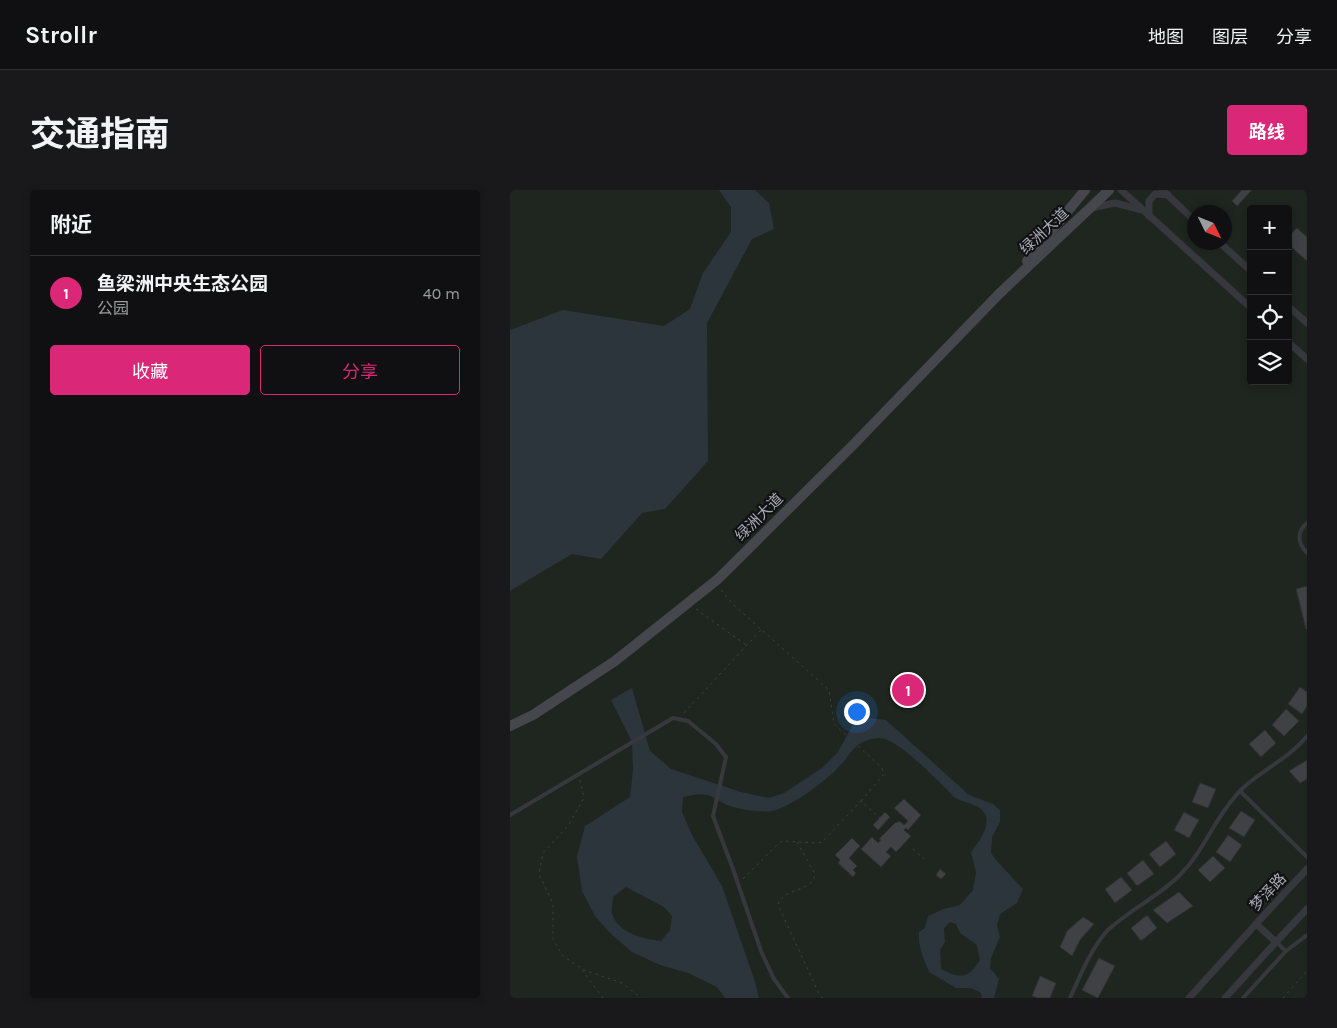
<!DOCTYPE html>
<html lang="zh">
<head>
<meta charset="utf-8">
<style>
	body { margin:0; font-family:Karla,"Noto Sans SC",sans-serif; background:#19191b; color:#f1f3f6 }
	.controls { position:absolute; right:15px; top:15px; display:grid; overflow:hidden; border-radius:5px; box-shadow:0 2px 8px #0003 }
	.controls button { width:45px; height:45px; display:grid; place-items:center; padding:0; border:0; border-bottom:1px solid #303032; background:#101012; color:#f1f3f6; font:25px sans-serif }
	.compass { position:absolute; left:677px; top:15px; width:45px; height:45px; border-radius:50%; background:#101012; box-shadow:0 2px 8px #0003; rotate:133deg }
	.you { position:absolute; left:346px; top:521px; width:18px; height:18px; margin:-12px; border:4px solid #fff; border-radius:50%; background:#1a73e8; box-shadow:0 0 0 8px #1a73e833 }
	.badge { display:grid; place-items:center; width:32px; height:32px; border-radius:50%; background:#db2777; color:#fff; font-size:16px; font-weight:700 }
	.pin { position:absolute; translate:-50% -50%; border:2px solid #fff; box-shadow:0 1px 5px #0006 }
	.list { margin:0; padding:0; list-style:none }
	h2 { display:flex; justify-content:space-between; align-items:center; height:65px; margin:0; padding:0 20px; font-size:21px }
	h2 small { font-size:16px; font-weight:400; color:#9c9d9f }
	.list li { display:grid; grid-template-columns:32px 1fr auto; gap:15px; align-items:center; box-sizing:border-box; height:75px; padding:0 20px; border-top:1px solid #303032 }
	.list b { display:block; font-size:19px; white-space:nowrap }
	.list p { margin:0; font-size:16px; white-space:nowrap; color:#9c9d9f }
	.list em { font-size:16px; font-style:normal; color:#9c9d9f }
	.actions { display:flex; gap:10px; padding:15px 20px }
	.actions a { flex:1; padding:11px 0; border:1px solid #db2777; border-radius:5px; text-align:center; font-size:18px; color:#db2777 }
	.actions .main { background:#db2777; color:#fff }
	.icon { flex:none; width:28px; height:28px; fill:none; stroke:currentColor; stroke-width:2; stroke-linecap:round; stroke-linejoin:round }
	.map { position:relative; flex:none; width:797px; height:808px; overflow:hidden; border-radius:5px }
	header { display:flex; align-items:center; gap:30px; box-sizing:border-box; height:70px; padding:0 25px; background:#101012; border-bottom:1px solid #303032 }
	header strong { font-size:24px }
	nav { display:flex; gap:28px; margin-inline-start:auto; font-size:18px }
	.intro { display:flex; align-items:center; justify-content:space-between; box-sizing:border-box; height:120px; padding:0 30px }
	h1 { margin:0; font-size:35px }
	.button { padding:12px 22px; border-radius:5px; background:#db2777; color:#fff; font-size:18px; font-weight:700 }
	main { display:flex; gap:30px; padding:0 30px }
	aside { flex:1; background:#101012; border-radius:5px; box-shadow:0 2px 8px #0003 }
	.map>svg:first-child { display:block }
</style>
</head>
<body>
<header>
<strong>Strollr</strong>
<nav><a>地图</a><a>图层</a><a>分享</a></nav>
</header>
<div class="intro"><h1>交通指南</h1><a class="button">路线</a></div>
<main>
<aside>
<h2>附近<small></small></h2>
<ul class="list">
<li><span class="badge">1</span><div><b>鱼梁洲中央生态公园</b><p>公园</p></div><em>40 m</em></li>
</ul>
<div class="actions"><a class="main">收藏</a><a>分享</a></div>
</aside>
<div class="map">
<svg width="797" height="808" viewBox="0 0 797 808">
	<rect width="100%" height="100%" fill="#161618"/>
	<path fill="#1e261f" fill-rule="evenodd" d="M0,0H797V808H0ZM741,19H778V191H741ZM684,22H714V52H684Z"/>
	<g fill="#2c353c" fill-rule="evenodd">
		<path d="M209,0H245L259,13L264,39L242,49L197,133L198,271L155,319L132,323L91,369L62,364L0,401V140L53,120L154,136L180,119L193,83L221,42V17Z"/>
		<path d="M122,498L140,561L161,579L231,602L259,608L274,603L312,578L328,562L342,536L360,528L376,530L459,605L483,614L490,620V632L482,647L481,663L486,670L513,699L507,713L490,724L487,735L490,747L481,768L480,778L489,789L484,808H472L471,803L461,798H446L419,782L412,764L409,752V742L415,738L418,726L434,719L450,715L463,700L466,682L461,662C468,652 481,637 475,624C469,612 452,614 443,606C430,593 386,546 369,548C343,550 343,563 328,578C315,591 280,618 262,621C250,623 228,619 217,615C210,612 203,606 196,605C190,603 180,606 173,607L172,622L182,645L212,696L245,792L249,808H215L207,797L178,783L150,775L122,762L100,743L85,726L72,701L67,666L75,636L120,607L123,580L122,552L101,510ZM116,697L154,717L162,726L160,740L151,751C133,749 107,743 102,723C101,718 103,712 103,707ZM440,732L446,734L450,743L467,755L470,770C458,789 451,789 431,779L430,760L435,752L434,738Z"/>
	</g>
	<g fill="#404145" stroke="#303034">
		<path d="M732,0H742L727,16L722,11Z"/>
		<path d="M787,38L797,47V71L778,54V47Z"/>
		<path d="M797,396V438L796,439L786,399Z"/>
		<path d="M790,497L797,502V516L792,524L778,514Z"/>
		<path d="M776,519L789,531L774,546L762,535Z"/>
		<path d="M755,540L766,553L751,567L739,554Z"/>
		<path d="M797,570V589L790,593L779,581Z"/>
		<path d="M690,593L706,599L698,618L682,612Z"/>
		<path d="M394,609L411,625L398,640L396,638L394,640L401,646L389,659L386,662L381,657L376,662L381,666L371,677L351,659L362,647L368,653L371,650L369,649L386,632L387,633L389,631L394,635L398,631L384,618Z"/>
		<path d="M731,621L745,630L734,647L719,638Z"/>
		<path d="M375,622L380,627L368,640L363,635Z"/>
		<path d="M674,622L689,630L679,648L664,640Z"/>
		<path d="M718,645L732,655L720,672L706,662Z"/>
		<path d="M342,648L350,656L339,668L347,676L343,680L346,683L343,687L328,673L330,670L325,665Z"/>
		<path d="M656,651L666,664L650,677L639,664Z"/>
		<path d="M703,666L715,678L700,692L688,680Z"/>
		<path d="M633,670L644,684L627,696L617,683Z"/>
		<path d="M430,679L436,684L431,689L426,685Z"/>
		<path d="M611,687L622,700L605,713L595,699Z"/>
		<path d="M669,702L683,716L657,733L643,720Z"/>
		<path d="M637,725L647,738L631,751L621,738Z"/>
		<path d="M573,727L584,734L570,750L562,766L550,757L557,741Z"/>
		<path d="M589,768L605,776L588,808L572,800Z"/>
		<path d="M530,786L546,793L540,808H528L522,806Z"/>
	</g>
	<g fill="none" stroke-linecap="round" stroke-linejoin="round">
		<g stroke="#3d3f44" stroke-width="1" stroke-dasharray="2.5 4" stroke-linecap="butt">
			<path d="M211,400L224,415L319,500L324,534L372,578L374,584L351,611"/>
			<path d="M186,419L236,455"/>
			<path d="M174,523L251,440"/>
			<path d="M70,590L74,608L58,636L33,663L29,684L43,714V749L53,766L74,780L112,793L131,808"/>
			<path d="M287,652L305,684C303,703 272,697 268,715L310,806L313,808"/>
			<path d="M403,659L414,669"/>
			<path d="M233,689L269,653L273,651L307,653L312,652L351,611L370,628"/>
			<path d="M72,780L93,808"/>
			<path d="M773,808L797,781"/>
		</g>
		<g stroke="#37383d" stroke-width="4">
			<path d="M797,333C786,342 788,354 797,363"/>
			<path d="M730,601L797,667"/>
			<path d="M0,625L163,528L178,531L206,554L216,567L203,626L223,679L251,761L264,789L278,808"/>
			<path d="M766,752L776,761"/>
			<path d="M560,808C569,788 582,757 597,741C619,720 648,707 670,685C694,661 705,627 729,602C749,581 779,569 797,546"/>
			<path d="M733,808L776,761L797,745"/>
		</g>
		<g stroke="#37383d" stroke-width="7">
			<path d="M611,0L741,118"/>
			<path d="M652,0L684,30"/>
			<path d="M581,18L605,13L632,20"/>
			<path d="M639,26V11L645,4L658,5"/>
			<path d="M709,52L741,81"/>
			<path d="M778,116L797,133"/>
			<path d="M778,152L797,169"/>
			<path d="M797,679L746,734L766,752L797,719"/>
			<path d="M679,808L746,734"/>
			<path d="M715,808L766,752"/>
		</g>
		<g stroke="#45474d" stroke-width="10">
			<path d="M517,71L575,0"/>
			<path d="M0,536L23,525L105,471L208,389L343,255L489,104L599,0"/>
		</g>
	</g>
	<g text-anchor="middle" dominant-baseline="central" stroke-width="4.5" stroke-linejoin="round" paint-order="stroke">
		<g font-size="15" fill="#a8adb8" stroke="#111113">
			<text transform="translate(534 41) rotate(-43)">绿洲大道</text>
			<text transform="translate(249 327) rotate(-45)">绿洲大道</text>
			<text transform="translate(758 702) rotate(-47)">梦泽路</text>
		</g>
	</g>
</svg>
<div class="controls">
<button>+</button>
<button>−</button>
<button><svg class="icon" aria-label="locate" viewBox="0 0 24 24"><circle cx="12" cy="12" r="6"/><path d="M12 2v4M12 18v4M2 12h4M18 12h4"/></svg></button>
<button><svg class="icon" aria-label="layers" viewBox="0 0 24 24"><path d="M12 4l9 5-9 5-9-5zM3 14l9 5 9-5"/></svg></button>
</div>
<svg class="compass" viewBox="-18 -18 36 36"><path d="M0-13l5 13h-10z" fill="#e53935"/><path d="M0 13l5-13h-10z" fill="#9c9d9f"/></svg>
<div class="you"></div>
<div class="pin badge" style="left:398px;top:500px">1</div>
</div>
</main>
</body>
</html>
